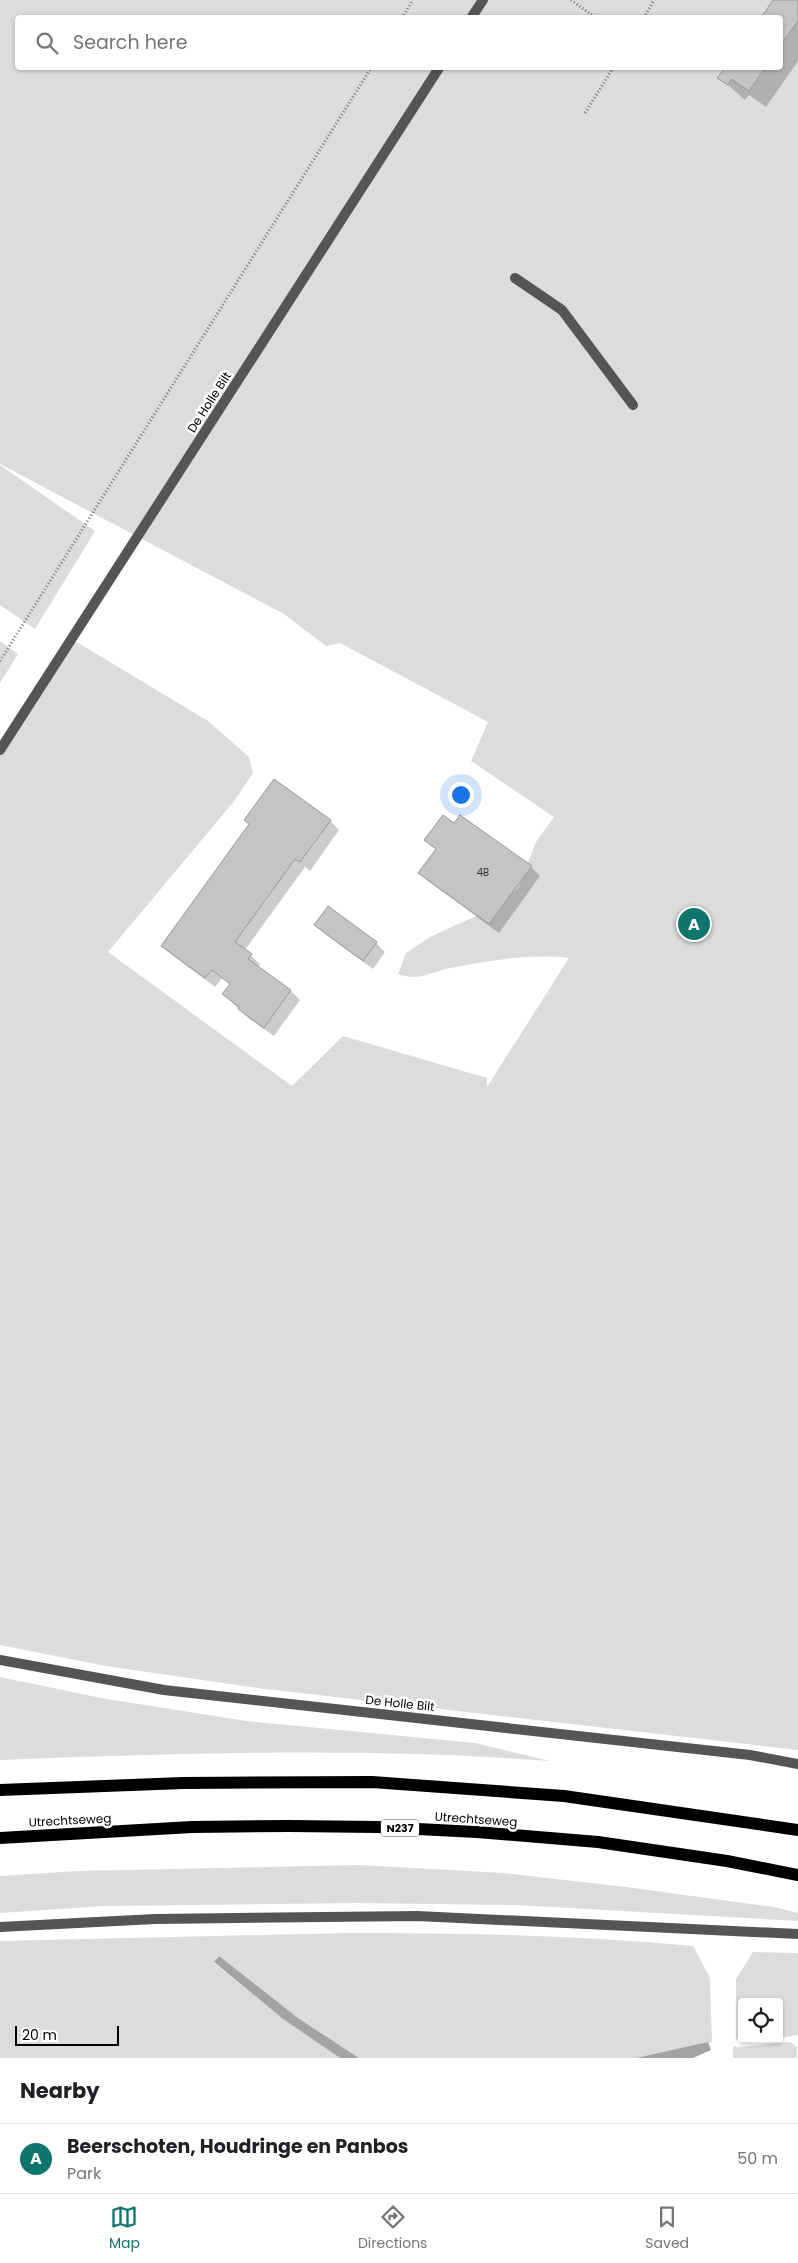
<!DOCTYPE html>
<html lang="en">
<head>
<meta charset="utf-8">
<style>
	body { margin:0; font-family:Poppins,sans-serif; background:#f6f6f6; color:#202124 }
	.controls { position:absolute; right:15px; bottom:15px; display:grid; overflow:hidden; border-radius:5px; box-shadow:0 1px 4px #0004 }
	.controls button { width:45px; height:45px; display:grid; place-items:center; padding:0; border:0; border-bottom:1px solid #e0e0e0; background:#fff; color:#202124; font:25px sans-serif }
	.scale { position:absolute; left:15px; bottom:12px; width:104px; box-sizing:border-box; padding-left:5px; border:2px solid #000; border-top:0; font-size:14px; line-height:18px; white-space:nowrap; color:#000; -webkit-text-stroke:4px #fff; paint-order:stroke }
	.you { position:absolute; left:460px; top:794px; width:18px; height:18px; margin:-12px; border:4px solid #fff; border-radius:50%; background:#1a73e8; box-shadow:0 0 0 8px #1a73e833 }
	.badge { display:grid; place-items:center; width:32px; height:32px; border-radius:50%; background:#0f766e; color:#fff; font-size:16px; font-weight:700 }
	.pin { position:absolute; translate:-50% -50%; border:2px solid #fff; box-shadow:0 1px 5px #0006 }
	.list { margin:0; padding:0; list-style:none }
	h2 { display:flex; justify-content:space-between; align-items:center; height:65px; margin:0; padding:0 20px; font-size:21px }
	h2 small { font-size:16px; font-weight:400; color:#757577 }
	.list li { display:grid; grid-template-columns:32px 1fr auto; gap:15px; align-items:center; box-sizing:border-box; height:70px; padding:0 20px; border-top:1px solid #e0e0e0 }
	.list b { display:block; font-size:19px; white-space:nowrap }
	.list p { margin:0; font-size:16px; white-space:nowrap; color:#757577 }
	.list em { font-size:16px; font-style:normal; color:#757577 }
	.icon { flex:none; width:28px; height:28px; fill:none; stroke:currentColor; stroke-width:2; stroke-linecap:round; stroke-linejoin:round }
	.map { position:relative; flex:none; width:798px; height:2058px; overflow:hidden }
	.search { position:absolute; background:#fff; box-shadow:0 1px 4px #0004; left:15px; right:15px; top:15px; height:55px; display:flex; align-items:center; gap:12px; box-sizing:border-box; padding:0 18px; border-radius:5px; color:#757577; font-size:19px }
	.sheet { height:135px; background:#fff }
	nav { display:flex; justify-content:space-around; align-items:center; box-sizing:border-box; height:70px; border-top:1px solid #e0e0e0; background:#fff; font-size:14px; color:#757577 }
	nav a { display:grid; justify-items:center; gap:2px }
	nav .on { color:#0f766e }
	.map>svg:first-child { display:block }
</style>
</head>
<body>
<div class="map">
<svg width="798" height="2058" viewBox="0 0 798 2058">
	<rect width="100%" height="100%" fill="#fff"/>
	<g fill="#dcdcdc" fill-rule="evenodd">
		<path d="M0,0H798V1750L257,1688L106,1666L0,1645V748L70,638L208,721L249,757L253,773L235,800L108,952L292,1086L343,1036L487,1078V1087L569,958C531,953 487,961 450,968C429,972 420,982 398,974L406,953L430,937L500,905L519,887L536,842L554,817L471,761L488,722L340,643L326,646L284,614L0,464ZM18,18H780V68H18Z"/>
		<path d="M0,465L95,531L35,629L0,605Z"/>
		<path d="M0,641L18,654L0,683Z"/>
		<path d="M0,1677L101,1698L246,1721L475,1743L550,1761C367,1747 184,1753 0,1760Z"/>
		<path d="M359,1865L504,1873L626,1887L774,1907L798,1913V1921L516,1905L356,1903L104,1906L0,1913V1876L78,1871Z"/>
		<path d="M347,1933C463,1933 578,1935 693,1946L710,1978L712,2042L636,2058H359L298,2018L218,1956L214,1963L283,2019L340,2058H0V1941Z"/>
		<path d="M753,1952L798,1953V2035L779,2038V2002H742V2030L736,2041V1979Z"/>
		<path d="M790,2042L797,2047V2058H733V2046L739,2047Z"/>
	</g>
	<g fill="#a3a3a3">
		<path d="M219,1956L298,2018L359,2058H340L283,2019L214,1962Z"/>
		<path d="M708,2042L711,2050L693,2058H636Z"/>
	</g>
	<g fill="#0003">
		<path d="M774,0H798V61L766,107L749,95L745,100L719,77L726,68H780V18Z"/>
		<path d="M330,821L339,830L310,871L305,867L245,950L260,964L258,967L291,991L300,1000L274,1036L248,1018L224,994L231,985L222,978L215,987L172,955L163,946Z"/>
		<path d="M455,824L531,867L540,876L499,933L429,882L420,873L437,850L426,840Z"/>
		<path d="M316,925L376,943L385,952L373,969L325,934Z"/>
	</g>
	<g fill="#c4c4c4" stroke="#999">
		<path d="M773,0H798V21L780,46V18H761Z"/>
		<path d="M725,68H765L749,91L731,79L728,85L717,78Z"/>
		<path d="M274,779L331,820L300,862L295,859L235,942L252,954L248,959L291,990L264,1028L238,1009L239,1007L222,994L230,984L212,970L205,978L161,946L249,824L244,820Z"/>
		<path d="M443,815L454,823L460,815L532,866L489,924L418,873L436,849L424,840Z"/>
		<path d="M328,906L377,942L363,961L314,925Z"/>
	</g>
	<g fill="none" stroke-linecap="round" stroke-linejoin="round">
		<g stroke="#777" stroke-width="3" stroke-dasharray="1 2.5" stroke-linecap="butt">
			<path d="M571,0L596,18"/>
			<path d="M402,18L413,0"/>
			<path d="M644,18L654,0"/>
			<path d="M585,113L613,68"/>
			<path d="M0,661L371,68"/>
		</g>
		<g stroke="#555" stroke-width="10">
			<path d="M471,18L483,0"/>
			<path d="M515,278L562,310L633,405"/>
			<path d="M0,750L439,68"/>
		</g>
		<g stroke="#555" stroke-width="10">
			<path d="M0,1660L164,1690L750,1755L798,1764"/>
			<path d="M0,1927L155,1919L417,1916L798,1934"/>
		</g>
		<g stroke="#000" stroke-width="12">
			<path d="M0,1790L183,1783L372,1782L564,1796L798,1830"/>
			<path d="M0,1838L192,1827L289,1826L378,1827L477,1832L598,1842L727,1861L798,1875"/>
		</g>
	</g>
	<g text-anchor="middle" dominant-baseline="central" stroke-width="5" stroke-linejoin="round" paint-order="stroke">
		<g font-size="10" fill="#313131">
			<text x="483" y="872">4B</text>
		</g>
		<rect fill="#fff" stroke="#4c4c4c" stroke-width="1" x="381" y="1819.5" width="38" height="17" rx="4"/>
		<g font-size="11" font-weight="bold" fill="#000">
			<text x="400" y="1828">N237</text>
		</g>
		<g font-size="12" fill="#000" stroke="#fff">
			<text transform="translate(209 402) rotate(-57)">De Holle Bilt</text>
			<text transform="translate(400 1703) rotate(6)">De Holle Bilt</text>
			<text transform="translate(476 1819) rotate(4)">Utrechtseweg</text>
			<text transform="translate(70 1820) rotate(-3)">Utrechtseweg</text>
		</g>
	</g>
</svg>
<div class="controls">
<button><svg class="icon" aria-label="locate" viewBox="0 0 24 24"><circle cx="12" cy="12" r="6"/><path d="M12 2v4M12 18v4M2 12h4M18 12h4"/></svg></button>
</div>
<div class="scale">20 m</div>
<div class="you"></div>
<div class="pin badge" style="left:694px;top:924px">A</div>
<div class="search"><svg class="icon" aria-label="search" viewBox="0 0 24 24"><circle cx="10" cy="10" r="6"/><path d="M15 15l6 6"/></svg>Search here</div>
</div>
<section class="sheet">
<h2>Nearby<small></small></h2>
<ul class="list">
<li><span class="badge">A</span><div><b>Beerschoten, Houdringe en Panbos</b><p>Park</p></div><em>50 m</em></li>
</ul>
</section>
<nav>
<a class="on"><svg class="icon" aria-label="map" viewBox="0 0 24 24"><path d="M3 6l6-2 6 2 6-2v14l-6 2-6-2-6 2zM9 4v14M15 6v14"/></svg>Map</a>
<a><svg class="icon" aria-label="directions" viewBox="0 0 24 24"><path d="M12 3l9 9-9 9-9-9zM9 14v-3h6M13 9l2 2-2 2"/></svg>Directions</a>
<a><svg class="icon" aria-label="saved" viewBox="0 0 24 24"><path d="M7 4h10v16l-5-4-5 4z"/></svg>Saved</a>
</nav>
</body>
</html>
